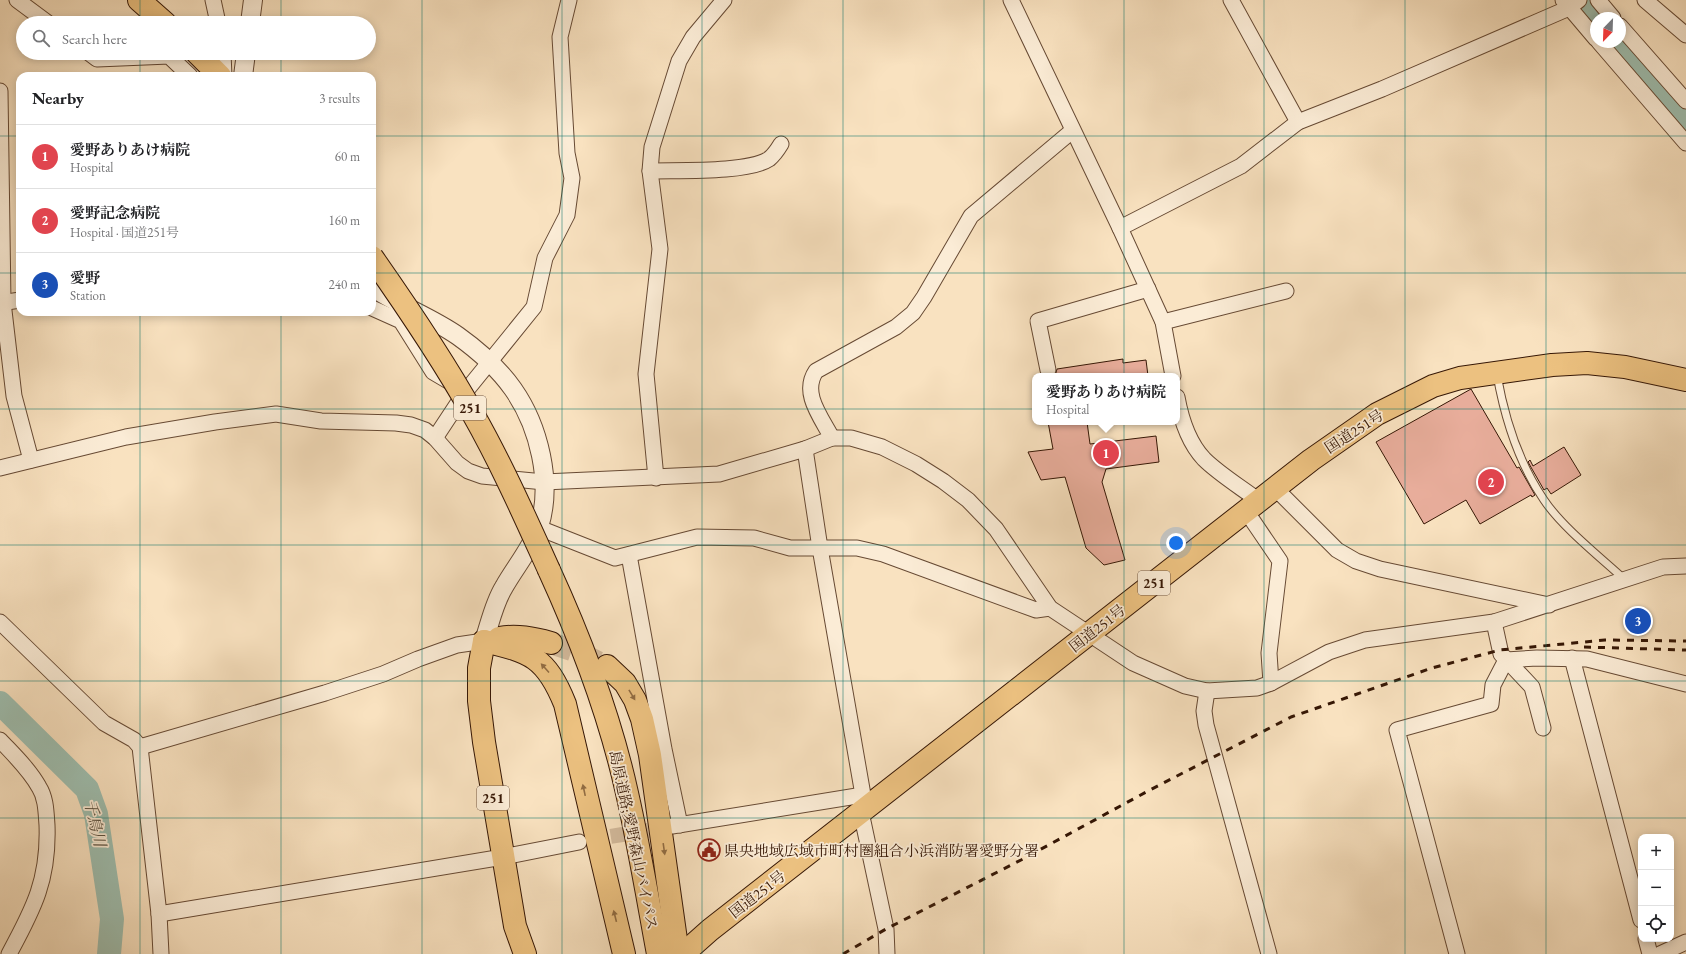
<!DOCTYPE html>
<html lang="en">
<head>
<meta charset="utf-8">
<style>
	body { margin:0; font-family:"EB Garamond","Noto Serif JP",serif; background:#f2f2f2; color:#202124 }
	.controls { position:absolute; right:12px; bottom:12px; display:grid; overflow:hidden; border-radius:8px; box-shadow:0 2px 10px #0003 }
	.controls button { width:36px; height:36px; display:grid; place-items:center; padding:0; border:0; border-bottom:1px solid #e0e0e0; background:#fff; color:#202124; font:20px sans-serif }
	.compass { position:absolute; left:1590px; top:12px; width:36px; height:36px; border-radius:50%; background:#fff; box-shadow:0 2px 10px #0003; rotate:203deg }
	.you { position:absolute; left:1176px; top:543px; width:14px; height:14px; margin:-10px; border:3px solid #fff; border-radius:50%; background:#1a73e8; box-shadow:0 0 0 6px #1a73e833 }
	.badge { display:grid; place-items:center; width:26px; height:26px; border-radius:50%; background:#0f766e; color:#fff; font-size:13px; font-weight:700 }
	.pin { position:absolute; translate:-50% -50%; border:2px solid #fff; box-shadow:0 1px 4px #0006 }
	.popup { position:absolute; left:1032px; top:373px; width:148px; height:52px; box-sizing:border-box; display:grid; place-content:center; border-radius:8px; background:#fff; filter:drop-shadow(0 1px 3px #0005); font-size:13px; white-space:nowrap; color:#757577 }
	.popup b { font-size:15px; color:#202124 }
	.popup::after { content:''; position:absolute; left:50%; top:100%; margin-left:-8px; border:8px solid transparent; border-top-color:#fff }
	.list { margin:0; padding:0; list-style:none }
	h2 { display:flex; justify-content:space-between; align-items:center; height:52px; margin:0; padding:0 16px; font-size:17px }
	h2 small { font-size:13px; font-weight:400; color:#757577 }
	.list li { display:grid; grid-template-columns:26px 1fr auto; gap:12px; align-items:center; box-sizing:border-box; height:64px; padding:0 16px; border-top:1px solid #e0e0e0 }
	.list b { display:block; font-size:15px; white-space:nowrap }
	.list p { margin:0; font-size:13px; white-space:nowrap; color:#757577 }
	.list em { font-size:13px; font-style:normal; color:#757577 }
	.icon { flex:none; width:22px; height:22px; fill:none; stroke:currentColor; stroke-width:2; stroke-linecap:round; stroke-linejoin:round }
	.map { position:relative; flex:none; width:1686px; height:954px; overflow:hidden }
	.search { position:absolute; background:#fff; box-shadow:0 2px 10px #0003; left:16px; top:16px; width:360px; height:44px; display:flex; align-items:center; gap:10px; box-sizing:border-box; padding:0 14px; border-radius:22px; color:#757577; font-size:15px }
	.panel { position:absolute; background:#fff; box-shadow:0 2px 10px #0003; left:16px; top:72px; width:360px; height:244px; border-radius:12px }
	.map>svg:first-child { display:block }
</style>
</head>
<body>
<div class="map">
<svg width="1686" height="954" viewBox="0 0 1686 954">
	<rect width="100%" height="100%" fill="#f9e2c0"/>
	<filter id="stains"><feTurbulence type="fractalNoise" baseFrequency=".005" numOctaves="4"/><feColorMatrix values="0 0 0 0 .2 0 0 0 0 .09 0 0 0 0 .02 0 0 0 .5 -.17"/></filter>
	<radialGradient id="worn" r=".72"><stop offset=".6" stop-color="#630" stop-opacity="0"/><stop offset="1" stop-color="#630" stop-opacity=".3"/></radialGradient>
	<g fill="none" stroke-linecap="round" stroke-linejoin="round">
		<g stroke="#9ebeaf" stroke-width="24">
			<path d="M1583,0L1599,18"/>
			<path d="M1620,42L1686,118"/>
			<path d="M0,703L87,789L96,814L112,919L109,954"/>
		</g>
	</g>
	<g fill="#e8ad9b" stroke="#361705">
		<path d="M1123,359V363L1146,360L1148,376H1055L1057,369Z"/>
		<path d="M1471,389L1517,468L1519,467L1535,495L1532,497L1531,495L1480,524L1466,500L1424,524L1376,442Z"/>
		<path d="M1048,422H1087L1090,444L1156,436L1159,462L1106,469L1102,482L1125,560L1104,565L1086,548L1065,477L1041,480L1028,452L1053,449Z"/>
		<path d="M1564,447L1581,475L1551,494L1547,488L1544,490L1528,462L1530,460L1533,466Z"/>
	</g>
	<g fill="none" stroke-linecap="round" stroke-linejoin="round">
		<path stroke="#d2b99b" stroke-width="15" stroke-dasharray="15 8" stroke-linecap="butt" d="M588,840L669,827"/>
		<path stroke="#d2b99b" stroke-width="22" stroke-dasharray="22 11" stroke-linecap="butt" d="M551,643L580,653L598,662"/>
		<g stroke="#674a34" stroke-width="9">
			<path id="service" d="M1497,375C1505,420 1518,462 1544,500C1562,527 1600,557 1624,579"/>
		</g>
		<g stroke="#674a34" stroke-width="17">
			<g id="minor">
				<path d="M17,0L48,23"/>
				<path d="M213,0L218,23"/>
				<path d="M1011,0L1120,228L1163,322L1173,376"/>
				<path d="M1231,0L1298,122"/>
				<path d="M1563,0L1596,39"/>
				<path d="M1598,0L1613,18"/>
				<path d="M1645,0L1686,35"/>
				<path d="M1620,26L1686,101"/>
				<path d="M1599,42L1686,143"/>
				<path d="M89,53L97,59L169,56L190,76"/>
				<path d="M223,53L224,76"/>
				<path d="M0,91L3,302L14,396L31,460"/>
				<path d="M650,171C678,170 748,173 769,159C774,155 778,149 781,144"/>
				<path d="M1120,228L1241,166L1298,122L1382,89L1569,8L1579,0"/>
				<path d="M0,303L20,300"/>
				<path d="M372,308L401,321L433,372L455,385"/>
				<path d="M1163,322L1286,291"/>
				<path d="M1048,370L1038,321L1148,289"/>
				<path d="M1177,397C1181,419 1188,442 1204,459C1219,474 1242,488 1259,501"/>
				<path d="M435,438L466,391L534,307L545,258L567,215L572,178L567,153L560,37L569,0"/>
				<path d="M832,438C821,417 801,393 816,371L896,327L913,313L924,297L971,216L1072,131"/>
				<path d="M805,449L820,548L863,795L870,805"/>
				<path d="M0,468L126,437L215,422L276,414L321,421L396,423L411,425L425,430L435,438L457,463L468,471L482,476L544,482L719,474L805,449L832,438H851L882,447L916,464L943,481L968,500L996,529L1050,608L1133,663L1185,686L1207,691L1257,688L1271,683L1329,652L1365,640L1494,622L1663,567L1686,566"/>
				<path d="M656,478L646,374L660,249L650,171L652,147L679,61L693,37L724,0"/>
				<path d="M1275,488L1337,550L1356,561L1380,569L1549,605"/>
				<path d="M1246,511L1280,561L1269,653L1271,683"/>
				<path d="M539,528L615,558L697,537L754,538L790,548H857L883,554L1036,610L1050,608"/>
				<path d="M629,555L664,749L680,825"/>
				<path d="M0,622L104,723L134,740L140,747L159,914L161,954"/>
				<path d="M1494,622L1501,654L1532,687L1543,728"/>
				<path d="M1572,658L1641,920"/>
				<path d="M1506,660L1537,658L1587,659L1686,684"/>
				<path d="M1207,691L1204,711L1206,725L1269,954"/>
				<path d="M0,740C13,754 29,769 39,787C46,798 46,812 47,825C49,879 34,908 9,954"/>
				<path d="M140,747L325,693L383,674L418,659L457,645L484,641"/>
				<path d="M861,812L886,929L887,954"/>
				<path d="M672,826L863,795"/>
				<path d="M159,914L503,857L579,842"/>
				<path d="M1646,939L1650,954"/>
				<path d="M1457,954L1397,730L1491,704L1493,685L1506,660"/>
				<path d="M1660,954L1686,942"/>
			</g>
		</g>
		<g stroke="#674a34" stroke-width="20">
			<g id="tertiary">
				<path d="M250,23L253,0"/>
				<path d="M243,76L246,53"/>
				<path d="M372,287C399,306 431,317 458,336C479,351 498,368 513,389C539,426 553,483 539,527C532,547 514,569 504,587C494,603 490,623 484,641"/>
			</g>
		</g>
		<g stroke="#361705" stroke-width="24">
			<g id="trunk">
				<path d="M484,641L479,668V701L484,742L515,926L525,954"/>
				<path d="M683,954L710,930L1311,460L1377,414L1433,386L1460,378L1552,365L1587,363L1625,367L1686,380"/>
			</g>
		</g>
		<g stroke="#361705" stroke-width="24">
			<g id="motorway">
				<path d="M139,0L165,23"/>
				<path d="M197,53L220,76"/>
				<path d="M549,570C582,642 610,716 627,793C639,846 648,900 658,954"/>
				<path d="M499,638C517,635 533,638 551,643"/>
				<path d="M484,641C531,652 546,657 565,704L624,954"/>
				<path d="M607,666L625,683L635,700L642,719L650,755L678,954"/>
			</g>
		</g>
		<use href="#service" stroke="#fbecd6" stroke-width="7"/>
		<use href="#minor" stroke="#fbecd6" stroke-width="15"/>
		<use href="#tertiary" stroke="#fbecd6" stroke-width="18"/>
		<use href="#trunk" stroke="#ecc180" stroke-width="22"/>
		<use href="#motorway" stroke="#ecc180" stroke-width="22"/>
		<g stroke="#361705" stroke-width="3" stroke-dasharray="7 7" stroke-linecap="butt">
			<path d="M1584,647L1686,650"/>
			<path d="M843,954L886,929L1021,860L1148,791L1291,717L1432,668L1500,650L1605,640L1686,641"/>
		</g>
		<g stroke="#361705" stroke-width="24" stroke-linecap="butt">
			<path id="motorway-bridge" d="M372,257C407,307 442,358 472,412C501,463 525,517 549,570"/>
		</g>
		<use href="#motorway-bridge" stroke="#ecc180" stroke-width="22"/>
	</g>
	<defs><path id="oneway-solid" d="M-6-.8H1V-3.2L6.5 0L1 3.2V.8H-6Z"/></defs>
	<g fill="#916c42">
		<use href="#oneway-solid" transform="translate(545 668) rotate(-132)"/>
		<use href="#oneway-solid" transform="translate(632 695) rotate(59)"/>
		<use href="#oneway-solid" transform="translate(584 790) rotate(-102)"/>
		<use href="#oneway-solid" transform="translate(664 849) rotate(82)"/>
		<use href="#oneway-solid" transform="translate(615 916) rotate(-104)"/>
	</g>
	<path fill="none" stroke="#0f766e" stroke-width="1" stroke-opacity="0.55" d="M140,0V23M281,0V23M422,0V954M562,0V954M702,0V954M843,0V954M984,0V954M1124,0V954M1264,0V954M1405,0V954M1546,0V954M140,53V76M281,53V76M0,136H20M372,136H1686M0,273H20M372,273H1686M140,312V954M281,312V954M0,409H1686M0,545H1686M0,681H1686M0,818H1686"/>
	<defs>
		<g id="civic-ring" transform="scale(1.15)"><circle r="9.5" fill="#fbecd6" stroke="#8f2418" stroke-width="1.5"/><path d="M-.6-6.5H3V-4.5H.6V-3L4-1V1h2V6H-6V1h2V-1L-.6-3ZM-1.2 2.5V6h2.4V2.5Z" fill="#8f2418"/></g>
	</defs>
	<g fill-rule="evenodd">
		<use href="#civic-ring" x="709" y="850"/>
	</g>
	<g text-anchor="middle" dominant-baseline="central" stroke-width="3.5" stroke-linejoin="round" paint-order="stroke">
		<g fill="#fbecd6" stroke="#715744" stroke-width="1">
			<rect x="454" y="396" width="32" height="24" rx="3"/>
			<rect x="1138" y="571" width="32" height="24" rx="3"/>
			<rect x="477" y="786" width="32" height="24" rx="3"/>
		</g>
		<g font-size="14" font-weight="bold" fill="#361705">
			<text x="470" y="408">251</text>
			<text x="1154" y="583">251</text>
			<text x="493" y="798">251</text>
		</g>
		<g font-size="15" fill="#361705" stroke="#fbecd6">
			<text transform="translate(1354 431) rotate(-33)">国道251号</text>
			<text transform="translate(1097 628) rotate(-38)">国道251号</text>
			<text transform="translate(634 840) rotate(78)">島原道路;愛野森山バイパス</text>
			<text transform="translate(757 894) rotate(-38)">国道251号</text>
		</g>
		<g font-size="15" fill="#361705" stroke="#fbecd6" text-anchor="start">
			<text x="724" y="850">県央地域広域市町村圏組合小浜消防署愛野分署</text>
		</g>
		<g font-size="16" font-style="italic" fill="#5a5140" stroke="#fbecd6">
			<text transform="translate(95 823) rotate(77)">千鳥川</text>
		</g>
	</g>
	<rect width="100%" height="100%" filter="url(#stains)"/>
	<rect width="100%" height="100%" fill="url(#worn)"/>
</svg>
<div class="controls">
<button>+</button>
<button>−</button>
<button><svg class="icon" aria-label="locate" viewBox="0 0 24 24"><circle cx="12" cy="12" r="6"/><path d="M12 2v4M12 18v4M2 12h4M18 12h4"/></svg></button>
</div>
<svg class="compass" viewBox="-18 -18 36 36"><path d="M0-13l5 13h-10z" fill="#e53935"/><path d="M0 13l5-13h-10z" fill="#757577"/></svg>
<div class="you"></div>
<div class="pin badge" style="left:1106px;top:453px;background:#e0444e">1</div>
<div class="popup"><b>愛野ありあけ病院</b>Hospital</div>
<div class="pin badge" style="left:1491px;top:482px;background:#e0444e">2</div>
<div class="pin badge" style="left:1638px;top:621px;background:#1a4fb4">3</div>
<div class="search"><svg class="icon" aria-label="search" viewBox="0 0 24 24"><circle cx="10" cy="10" r="6"/><path d="M15 15l6 6"/></svg>Search here</div>
<section class="panel">
<h2>Nearby<small>3 results</small></h2>
<ul class="list">
<li><span class="badge" style="background:#e0444e">1</span><div><b>愛野ありあけ病院</b><p>Hospital</p></div><em>60 m</em></li>
<li><span class="badge" style="background:#e0444e">2</span><div><b>愛野記念病院</b><p>Hospital · 国道251号</p></div><em>160 m</em></li>
<li><span class="badge" style="background:#1a4fb4">3</span><div><b>愛野</b><p>Station</p></div><em>240 m</em></li>
</ul>
</section>
</div>
</body>
</html>
